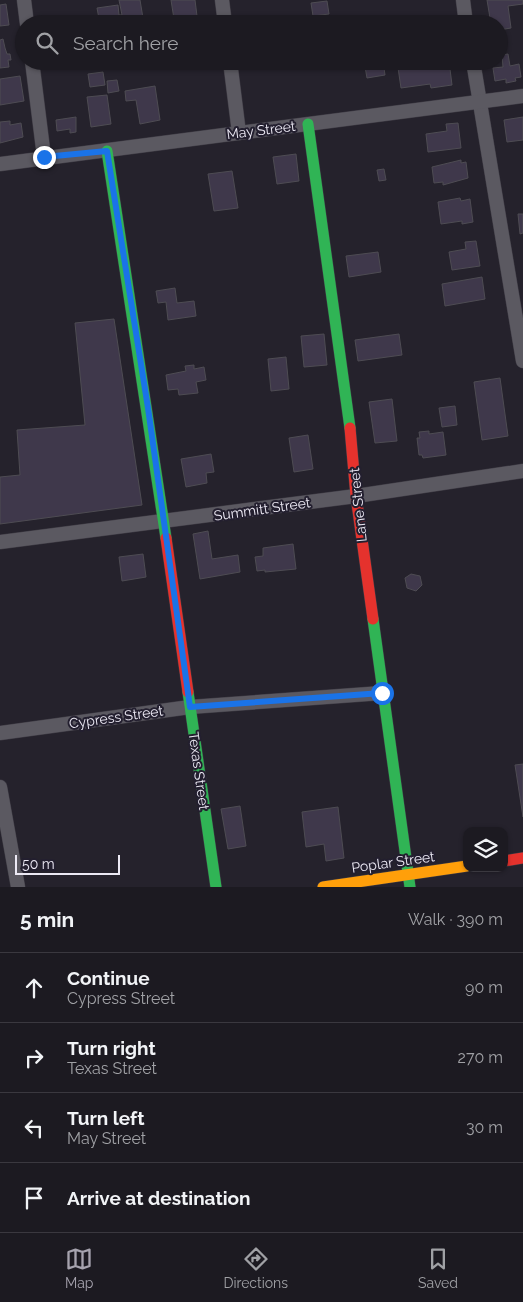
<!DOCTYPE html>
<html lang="en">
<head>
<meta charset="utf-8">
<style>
	body { margin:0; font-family:Raleway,sans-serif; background:#29272e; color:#f1f3f6 }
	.controls { position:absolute; right:15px; bottom:15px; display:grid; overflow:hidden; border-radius:10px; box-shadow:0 1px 4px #0004 }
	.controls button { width:45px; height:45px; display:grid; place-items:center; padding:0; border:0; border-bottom:1px solid #3a383f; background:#1c1a21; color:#f1f3f6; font:25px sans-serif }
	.scale { position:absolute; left:15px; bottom:12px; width:105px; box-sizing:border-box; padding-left:5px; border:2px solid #ece9f4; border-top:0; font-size:14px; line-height:18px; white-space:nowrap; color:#ece9f4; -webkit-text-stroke:4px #231f2f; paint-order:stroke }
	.stop { position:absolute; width:15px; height:15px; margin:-11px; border:4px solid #1a73e8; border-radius:50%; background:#fff }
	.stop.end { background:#1a73e8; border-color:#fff; box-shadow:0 1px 5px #0008 }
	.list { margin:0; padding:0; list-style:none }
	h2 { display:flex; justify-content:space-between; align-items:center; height:65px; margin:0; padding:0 20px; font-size:21px }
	h2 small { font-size:16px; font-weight:400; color:#a0a1a5 }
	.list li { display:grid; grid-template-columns:32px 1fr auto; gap:15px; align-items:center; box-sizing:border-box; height:70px; padding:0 20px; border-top:1px solid #3a383f }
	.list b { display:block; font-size:19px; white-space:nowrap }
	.list p { margin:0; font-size:16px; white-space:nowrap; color:#a0a1a5 }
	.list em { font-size:16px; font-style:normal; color:#a0a1a5 }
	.icon { flex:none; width:28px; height:28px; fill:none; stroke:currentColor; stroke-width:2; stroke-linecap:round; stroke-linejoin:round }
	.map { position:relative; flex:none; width:523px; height:887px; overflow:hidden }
	.search { position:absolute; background:#1c1a21; box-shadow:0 1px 4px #0004; left:15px; right:15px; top:15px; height:55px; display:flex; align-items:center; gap:12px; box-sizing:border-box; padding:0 18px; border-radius:28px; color:#a0a1a5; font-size:19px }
	.sheet { height:345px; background:#1c1a21 }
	nav { display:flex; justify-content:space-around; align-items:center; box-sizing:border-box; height:70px; border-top:1px solid #3a383f; background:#1c1a21; font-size:14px; color:#a0a1a5 }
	nav a { display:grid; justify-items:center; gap:2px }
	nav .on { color:#a6a3ae }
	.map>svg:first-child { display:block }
</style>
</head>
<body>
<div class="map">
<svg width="523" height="887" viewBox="0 0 523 887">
	<rect width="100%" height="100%" fill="#25222c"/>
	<g fill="#3f384b" stroke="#4e4c53">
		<path d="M119,0H140L144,24H100L97,8L118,5L119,15H122Z"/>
		<path d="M171,0H195L197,16L174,19Z"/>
		<path d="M487,0H523V4L508,6L511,28L499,30V24H491Z"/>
		<path d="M327,1L329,14L313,16L311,3Z"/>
		<path d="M6,4L9,25L0,26V5Z"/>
		<path d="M340,16L341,24H314V19Z"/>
		<path d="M376,18L377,24H364V19Z"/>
		<path d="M3,39L5,48L7,54H10L11,60H8L9,67L0,68V40Z"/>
		<path d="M508,54L510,66L519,64L521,77L515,78L516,81L506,83V79L495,81L493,68L503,67L502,55Z"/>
		<path d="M364,61H383L385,75L367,78Z"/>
		<path d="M397,61H449L452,85L431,88L430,84L401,88Z"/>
		<path d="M103,72L105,85L90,87L88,74Z"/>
		<path d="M20,76L24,101L0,105V79Z"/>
		<path d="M117,80L119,91L108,93L107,81Z"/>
		<path d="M155,86L160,120L140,124L136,100L126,101L125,91Z"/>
		<path d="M107,95L111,124L91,127L87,97Z"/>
		<path d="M76,117V132L70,133V129L57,131L56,120Z"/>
		<path d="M523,117V140L507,142L504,120Z"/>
		<path d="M10,121V125L21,123L23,137L0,143V122Z"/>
		<path d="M458,123L461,148L428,152L426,134L447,131L446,124Z"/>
		<path d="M296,154L299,181L277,184L273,157Z"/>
		<path d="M461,160V163L466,162L468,178L443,185V182L434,183L432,167Z"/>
		<path d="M384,169L386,180L379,181L377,170Z"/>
		<path d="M232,171L238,208L214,211L208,174Z"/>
		<path d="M460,198L461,201L470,199L473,222L462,224V221L441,224L438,202Z"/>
		<path d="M518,214H523V233L520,234Z"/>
		<path d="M476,241L480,266L452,270L449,252L466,249L465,242Z"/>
		<path d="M378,252L381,272L349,277L346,256Z"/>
		<path d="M482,277L485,299L445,306L442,284Z"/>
		<path d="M175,288L177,303L194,301L196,316L168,320L166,302L158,303L156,291Z"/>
		<path d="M114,319L142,505L0,524V477L20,475L17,430L85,425L75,323Z"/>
		<path d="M324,334L327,365L304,367L301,336Z"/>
		<path d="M399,334L402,355L358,361L355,340Z"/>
		<path d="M286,357L289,389L271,391L268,359Z"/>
		<path d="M194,365V369L204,367L206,380L196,382L198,393L179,395L178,389L168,390L166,375L186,371L185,366Z"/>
		<path d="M500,378L508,436L482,440L474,382Z"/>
		<path d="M392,399L397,441L375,443L369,402Z"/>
		<path d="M455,406L457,425L442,427L439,408Z"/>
		<path d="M429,431V434L443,432L446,455L423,458L422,455H419L417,438H420L419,432Z"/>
		<path d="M308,435L313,469L294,472L289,438Z"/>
		<path d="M211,454L214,472L206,473L207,483L186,487L181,459Z"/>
		<path d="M208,531L212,559L238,555L240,572L200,579L193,534Z"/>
		<path d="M293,544L296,569L265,572V570L257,571L255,557L263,556V548Z"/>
		<path d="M143,554L146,577L122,581L119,557Z"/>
		<path d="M411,574L420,576L422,585L416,591L407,588L405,578Z"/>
		<path d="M523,764V817L515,765Z"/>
		<path d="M240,806L246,846L228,849L221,809Z"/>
		<path d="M338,807L344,858L326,861L324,844L306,847L302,812Z"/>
	</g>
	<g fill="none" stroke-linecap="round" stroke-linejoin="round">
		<g stroke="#3f3c45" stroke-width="15">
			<g id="street">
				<path d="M24,0L27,24"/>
				<path d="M222,0L225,24"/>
				<path d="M463,0L466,24"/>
				<path d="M32,61L44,157"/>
				<path d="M230,61L239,133"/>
				<path d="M473,61L523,361"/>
				<path d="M0,164L523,96"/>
				<path d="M0,542L356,496L523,471"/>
				<path d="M0,733L190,707L382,693"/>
				<path d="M0,787L18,887"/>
			</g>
		</g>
		<g stroke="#3f3c45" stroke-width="12">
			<g id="fast">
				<path d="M308,124L350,428"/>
				<path d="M107,151L166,538"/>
				<path d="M373,619L410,887"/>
				<path d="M188,692L216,887"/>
			</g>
		</g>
		<g stroke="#3f3c45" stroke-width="12">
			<path id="slow" d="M323,887L467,866"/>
		</g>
		<g stroke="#3f3c45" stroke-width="12">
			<g id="jam">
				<path d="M350,428L356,496L373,619"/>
				<path d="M166,538L188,692"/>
				<path d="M504,861L523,858"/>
			</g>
		</g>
		<use href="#street" stroke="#5b5961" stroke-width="14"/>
		<use href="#fast" stroke="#30b455" stroke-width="11"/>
		<use href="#slow" stroke="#ff9f0a" stroke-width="11"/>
		<use href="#jam" stroke="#e5322d" stroke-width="11"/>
	</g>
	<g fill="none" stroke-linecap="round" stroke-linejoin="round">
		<path stroke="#1a73e8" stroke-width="6" d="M44,157L107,151L148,408L190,707L382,693"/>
	</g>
	<g text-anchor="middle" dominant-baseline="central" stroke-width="4" stroke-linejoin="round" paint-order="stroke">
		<g font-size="14" fill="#ece9f4" stroke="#231f2f">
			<text transform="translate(261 130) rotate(-7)">May Street</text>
			<text transform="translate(358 505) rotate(-96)">Lane Street</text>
			<text transform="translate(262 509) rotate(-8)">Summitt Street</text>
			<text transform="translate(116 717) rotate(-8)">Cypress Street</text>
			<text transform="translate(199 771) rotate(82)">Texas Street</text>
			<text transform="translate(393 862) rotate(-8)">Poplar Street</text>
		</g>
	</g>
</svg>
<div class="controls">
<button><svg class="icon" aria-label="layers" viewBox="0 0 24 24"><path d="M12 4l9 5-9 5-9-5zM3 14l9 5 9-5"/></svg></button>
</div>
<div class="scale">50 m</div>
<div class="stop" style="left:382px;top:693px"></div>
<div class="stop end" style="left:44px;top:157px"></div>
<div class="search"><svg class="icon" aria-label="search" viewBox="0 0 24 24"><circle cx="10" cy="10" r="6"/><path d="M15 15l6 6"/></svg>Search here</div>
</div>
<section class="sheet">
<h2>5 min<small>Walk · 390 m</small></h2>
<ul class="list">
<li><svg class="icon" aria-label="ahead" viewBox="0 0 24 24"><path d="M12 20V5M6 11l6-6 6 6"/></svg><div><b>Continue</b><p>Cypress Street</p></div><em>90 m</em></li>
<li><svg class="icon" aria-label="right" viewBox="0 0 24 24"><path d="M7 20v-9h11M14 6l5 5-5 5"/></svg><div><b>Turn right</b><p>Texas Street</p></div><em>270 m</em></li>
<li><svg class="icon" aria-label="left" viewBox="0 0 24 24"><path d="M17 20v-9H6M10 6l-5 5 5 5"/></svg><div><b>Turn left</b><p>May Street</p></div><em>30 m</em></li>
<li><svg class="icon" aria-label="arrive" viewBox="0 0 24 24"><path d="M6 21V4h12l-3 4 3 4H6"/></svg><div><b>Arrive at destination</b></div></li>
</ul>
</section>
<nav>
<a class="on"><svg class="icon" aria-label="map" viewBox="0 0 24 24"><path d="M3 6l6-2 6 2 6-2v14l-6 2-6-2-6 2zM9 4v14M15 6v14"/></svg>Map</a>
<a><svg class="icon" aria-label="directions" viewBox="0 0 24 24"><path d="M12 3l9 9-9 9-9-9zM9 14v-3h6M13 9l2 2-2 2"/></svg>Directions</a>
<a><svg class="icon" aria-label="saved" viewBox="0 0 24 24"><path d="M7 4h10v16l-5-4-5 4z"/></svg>Saved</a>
</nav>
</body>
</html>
